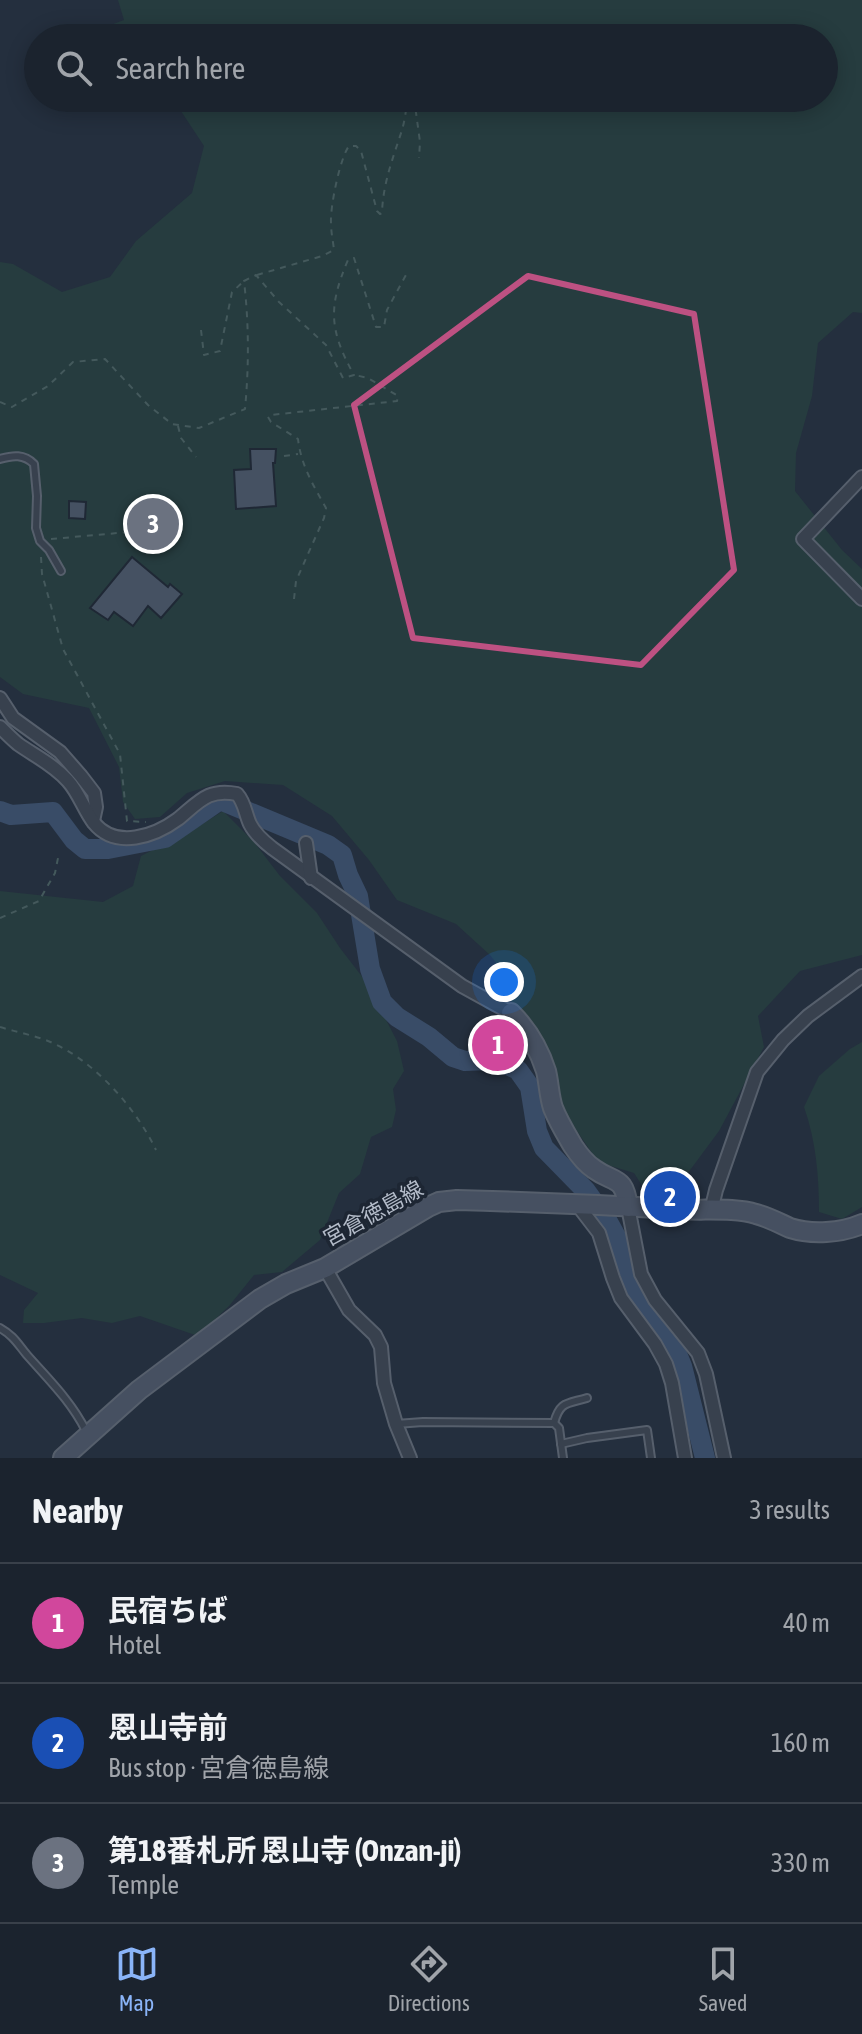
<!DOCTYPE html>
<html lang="en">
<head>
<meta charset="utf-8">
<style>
	body { margin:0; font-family:"Asap Condensed","Noto Sans JP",sans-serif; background:#282f3a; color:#f1f3f6 }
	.you { position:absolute; left:504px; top:982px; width:28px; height:28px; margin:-20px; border:6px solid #fff; border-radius:50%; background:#1a73e8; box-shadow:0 0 0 12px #1a73e833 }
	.badge { display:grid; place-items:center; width:52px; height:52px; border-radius:50%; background:#8ab4f8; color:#fff; font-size:26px; font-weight:700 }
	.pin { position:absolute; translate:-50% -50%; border:4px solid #fff; box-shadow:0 2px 8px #0006 }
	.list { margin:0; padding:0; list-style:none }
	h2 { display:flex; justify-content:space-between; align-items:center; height:104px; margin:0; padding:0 32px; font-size:34px }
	h2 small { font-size:26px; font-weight:400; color:#a0a4aa }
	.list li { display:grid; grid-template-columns:52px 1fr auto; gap:24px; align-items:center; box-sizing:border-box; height:120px; padding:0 32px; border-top:2px solid #39404a }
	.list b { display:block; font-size:30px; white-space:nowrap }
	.list p { margin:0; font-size:26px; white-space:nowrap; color:#a0a4aa }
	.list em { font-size:26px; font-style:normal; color:#a0a4aa }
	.icon { flex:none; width:44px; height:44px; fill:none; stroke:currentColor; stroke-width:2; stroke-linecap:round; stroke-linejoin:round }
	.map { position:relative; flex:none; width:862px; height:1458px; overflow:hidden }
	.search { position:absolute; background:#1b232e; box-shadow:0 4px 20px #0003; left:24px; right:24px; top:24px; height:88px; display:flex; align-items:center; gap:20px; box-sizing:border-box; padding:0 28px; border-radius:44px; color:#a0a4aa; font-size:30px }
	.sheet { height:464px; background:#1b232e }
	nav { display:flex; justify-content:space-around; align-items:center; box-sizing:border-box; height:112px; border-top:2px solid #39404a; background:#1b232e; font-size:22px; color:#a0a4aa }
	nav a { display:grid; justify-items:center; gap:4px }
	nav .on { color:#8ab4f8 }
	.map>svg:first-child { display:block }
</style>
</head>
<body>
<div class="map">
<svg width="862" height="1458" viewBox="0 0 862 1458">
	<rect width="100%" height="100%" fill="#242f3e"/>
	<g fill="#263c3f">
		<path d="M118,0H862V313L853,312L818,343L812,396L796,453L795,491L842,550L862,569V955L800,971L758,1016L764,1047L719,1131L682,1181L643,1187L634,1173L598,1162L564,1112L545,1045L511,1001L514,986L490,955L456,924L397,900L369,860L332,816L283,785L225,781L187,793L160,817L135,819L123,802L119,767L89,708L23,694L0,677V262L13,264L62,292L110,277L136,241L192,193L204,146L177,105L165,98H824V38H85L87,34L124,20Z"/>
		<path d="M223,811L254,842L280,876L317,913L340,948L367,983L397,1041L404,1071L393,1089L396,1110L392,1127L371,1137L360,1174L339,1193L320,1240L282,1272L254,1275L229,1306L198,1336L140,1316L112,1323L82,1318L44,1323H23L24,1310L38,1293L0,1275V891L103,902L133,886L141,856L196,828Z"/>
		<path d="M862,1042V1207L842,1219L819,1212C819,1176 816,1141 804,1107L819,1076L850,1049Z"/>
	</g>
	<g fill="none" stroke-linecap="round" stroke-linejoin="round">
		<path stroke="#394c67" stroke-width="20" d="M0,811L11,815L53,812L74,840L85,849H108L165,838L220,800L328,845L342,855L348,875L358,896L370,969L382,1002L397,1017L429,1037L453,1057L465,1061L491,1060L503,1063L518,1070L530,1087L537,1131L544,1148L586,1191L607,1220L618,1240L633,1294L673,1344L682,1366L705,1458"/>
	</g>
	<g fill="#455162" stroke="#1f2835" stroke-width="2">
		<path d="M250,449H276L275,463H273L276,506L236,509L234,470L251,469Z"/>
		<path d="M69,501L86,502L85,519L69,518Z"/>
		<path d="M157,514L160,534L137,539V524H140L139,517Z"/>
		<path d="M132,557L168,587L170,584L182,594L161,618L148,606L133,626L114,612L108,620L90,608Z"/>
		<path d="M487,1031L516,1040L510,1059L481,1050Z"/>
	</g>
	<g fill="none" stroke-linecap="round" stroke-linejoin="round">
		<g stroke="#565f6c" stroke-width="10">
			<g id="lane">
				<path d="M0,459C13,455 24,454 34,464L37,496L36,528L40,541L49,550L61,571"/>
				<path d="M0,1328C14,1336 17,1343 27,1355C49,1380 71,1401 86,1431"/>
				<path d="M554,1423C560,1401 567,1404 587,1398"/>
				<path d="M396,1424L423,1422L554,1423L559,1428L563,1458"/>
				<path d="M561,1444L587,1438L647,1430L651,1458"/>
			</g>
		</g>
		<g stroke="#565f6c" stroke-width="16">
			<g id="street">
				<path d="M862,477L803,539L862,599"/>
				<path d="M0,698L13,718L60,752L81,776L94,793L96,807L93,821"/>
				<path d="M0,727C6,733 12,739 18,744C35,756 54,765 68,781C79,793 84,810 94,823C116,850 155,836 178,819C199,802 208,788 237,794C245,803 245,813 250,824C255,834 263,841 272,848L462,986L511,1013"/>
				<path d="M306,843L311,878"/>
				<path d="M576,1203L599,1233L613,1278L621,1298L655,1344L666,1364L672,1383L685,1458"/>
				<path d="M628,1207L641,1274L655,1300L698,1353L706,1374L724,1458"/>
				<path d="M711,1211L716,1190L757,1072L783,1040L808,1016L862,976"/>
				<path d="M325,1268L349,1310L375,1335L381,1347L384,1383L396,1424L410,1458"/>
			</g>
		</g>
		<g stroke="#565f6c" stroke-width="22">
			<g id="secondary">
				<path d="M511,1013C528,1030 539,1049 546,1071C549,1083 549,1096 553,1108C558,1121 566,1134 573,1146C579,1155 585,1163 594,1169C615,1184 624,1175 628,1207"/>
				<path d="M63,1458L139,1390L260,1299L286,1284L325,1268L428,1207L439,1202L457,1200C530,1202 603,1205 677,1209C702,1211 733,1207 756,1214C768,1217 779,1223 790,1228C812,1235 841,1233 862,1224"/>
			</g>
		</g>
		<g stroke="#44595c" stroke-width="2" stroke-dasharray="6 6" stroke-linecap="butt">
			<path d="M414,98L420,142L419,158"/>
			<path d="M257,275L322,256L334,250C333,241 331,232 331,223C330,207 340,158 349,146H356L361,151L377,211L380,214L382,213C383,183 393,158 402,130C405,120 406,109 408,98"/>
			<path d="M201,330L204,355L220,351L232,292L243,282"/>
			<path d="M0,402L12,407L48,386L73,362L105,359L148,405L172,424L199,428L245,409C249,366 249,324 244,281L256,275L279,302L326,345L343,378L354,375C329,330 328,307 348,260L354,258L376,327H384L387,310L407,273"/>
			<path d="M178,426L181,438L196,457"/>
			<path d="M284,456L298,454"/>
			<path d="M51,539L129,532"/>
			<path d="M41,557L42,574L63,649L120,754L127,821L146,822"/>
			<path d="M294,599L296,581L324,518L326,508C313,485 301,465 298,439L271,422L268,417L271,415L397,401L398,396L368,378L355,375"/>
			<path d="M0,918L39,901L55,873L58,858"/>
			<path d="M0,1027C16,1032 33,1035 48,1041C93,1059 136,1108 156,1150"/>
		</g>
		<use href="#lane" stroke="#38414e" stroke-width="6"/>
		<use href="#street" stroke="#38414e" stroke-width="12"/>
		<use href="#secondary" stroke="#465061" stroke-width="18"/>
	</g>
	<path fill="none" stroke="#bd5182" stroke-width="6" stroke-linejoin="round" d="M528,276L694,314L734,570L641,665L413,638L354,405Z"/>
	<g text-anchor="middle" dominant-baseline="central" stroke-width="7" stroke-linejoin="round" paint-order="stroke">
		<g font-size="22" fill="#b4bcc9" stroke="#1d2633">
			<text transform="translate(373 1213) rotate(-29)">宮倉徳島線</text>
		</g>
	</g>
</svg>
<div class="you"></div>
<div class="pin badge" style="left:498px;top:1045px;background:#d1479c">1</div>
<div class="pin badge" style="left:670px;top:1197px;background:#1a4fb4">2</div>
<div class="pin badge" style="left:153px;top:524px;background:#6b7280">3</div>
<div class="search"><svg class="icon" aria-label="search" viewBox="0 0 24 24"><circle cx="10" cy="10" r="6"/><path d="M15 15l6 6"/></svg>Search here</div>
</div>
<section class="sheet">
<h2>Nearby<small>3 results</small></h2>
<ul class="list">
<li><span class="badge" style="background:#d1479c">1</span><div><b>民宿ちば</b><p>Hotel</p></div><em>40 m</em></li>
<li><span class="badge" style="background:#1a4fb4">2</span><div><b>恩山寺前</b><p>Bus stop · 宮倉徳島線</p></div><em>160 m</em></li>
<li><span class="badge" style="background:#6b7280">3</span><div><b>第18番札所 恩山寺 (Onzan-ji)</b><p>Temple</p></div><em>330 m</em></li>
</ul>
</section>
<nav>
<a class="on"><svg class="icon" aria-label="map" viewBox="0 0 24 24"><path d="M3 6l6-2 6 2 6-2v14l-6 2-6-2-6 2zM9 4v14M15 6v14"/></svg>Map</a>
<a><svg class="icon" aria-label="directions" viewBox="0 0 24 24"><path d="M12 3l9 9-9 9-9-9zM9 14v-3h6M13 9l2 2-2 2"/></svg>Directions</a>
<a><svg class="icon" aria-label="saved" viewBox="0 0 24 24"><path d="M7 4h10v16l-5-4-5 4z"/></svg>Saved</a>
</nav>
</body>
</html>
